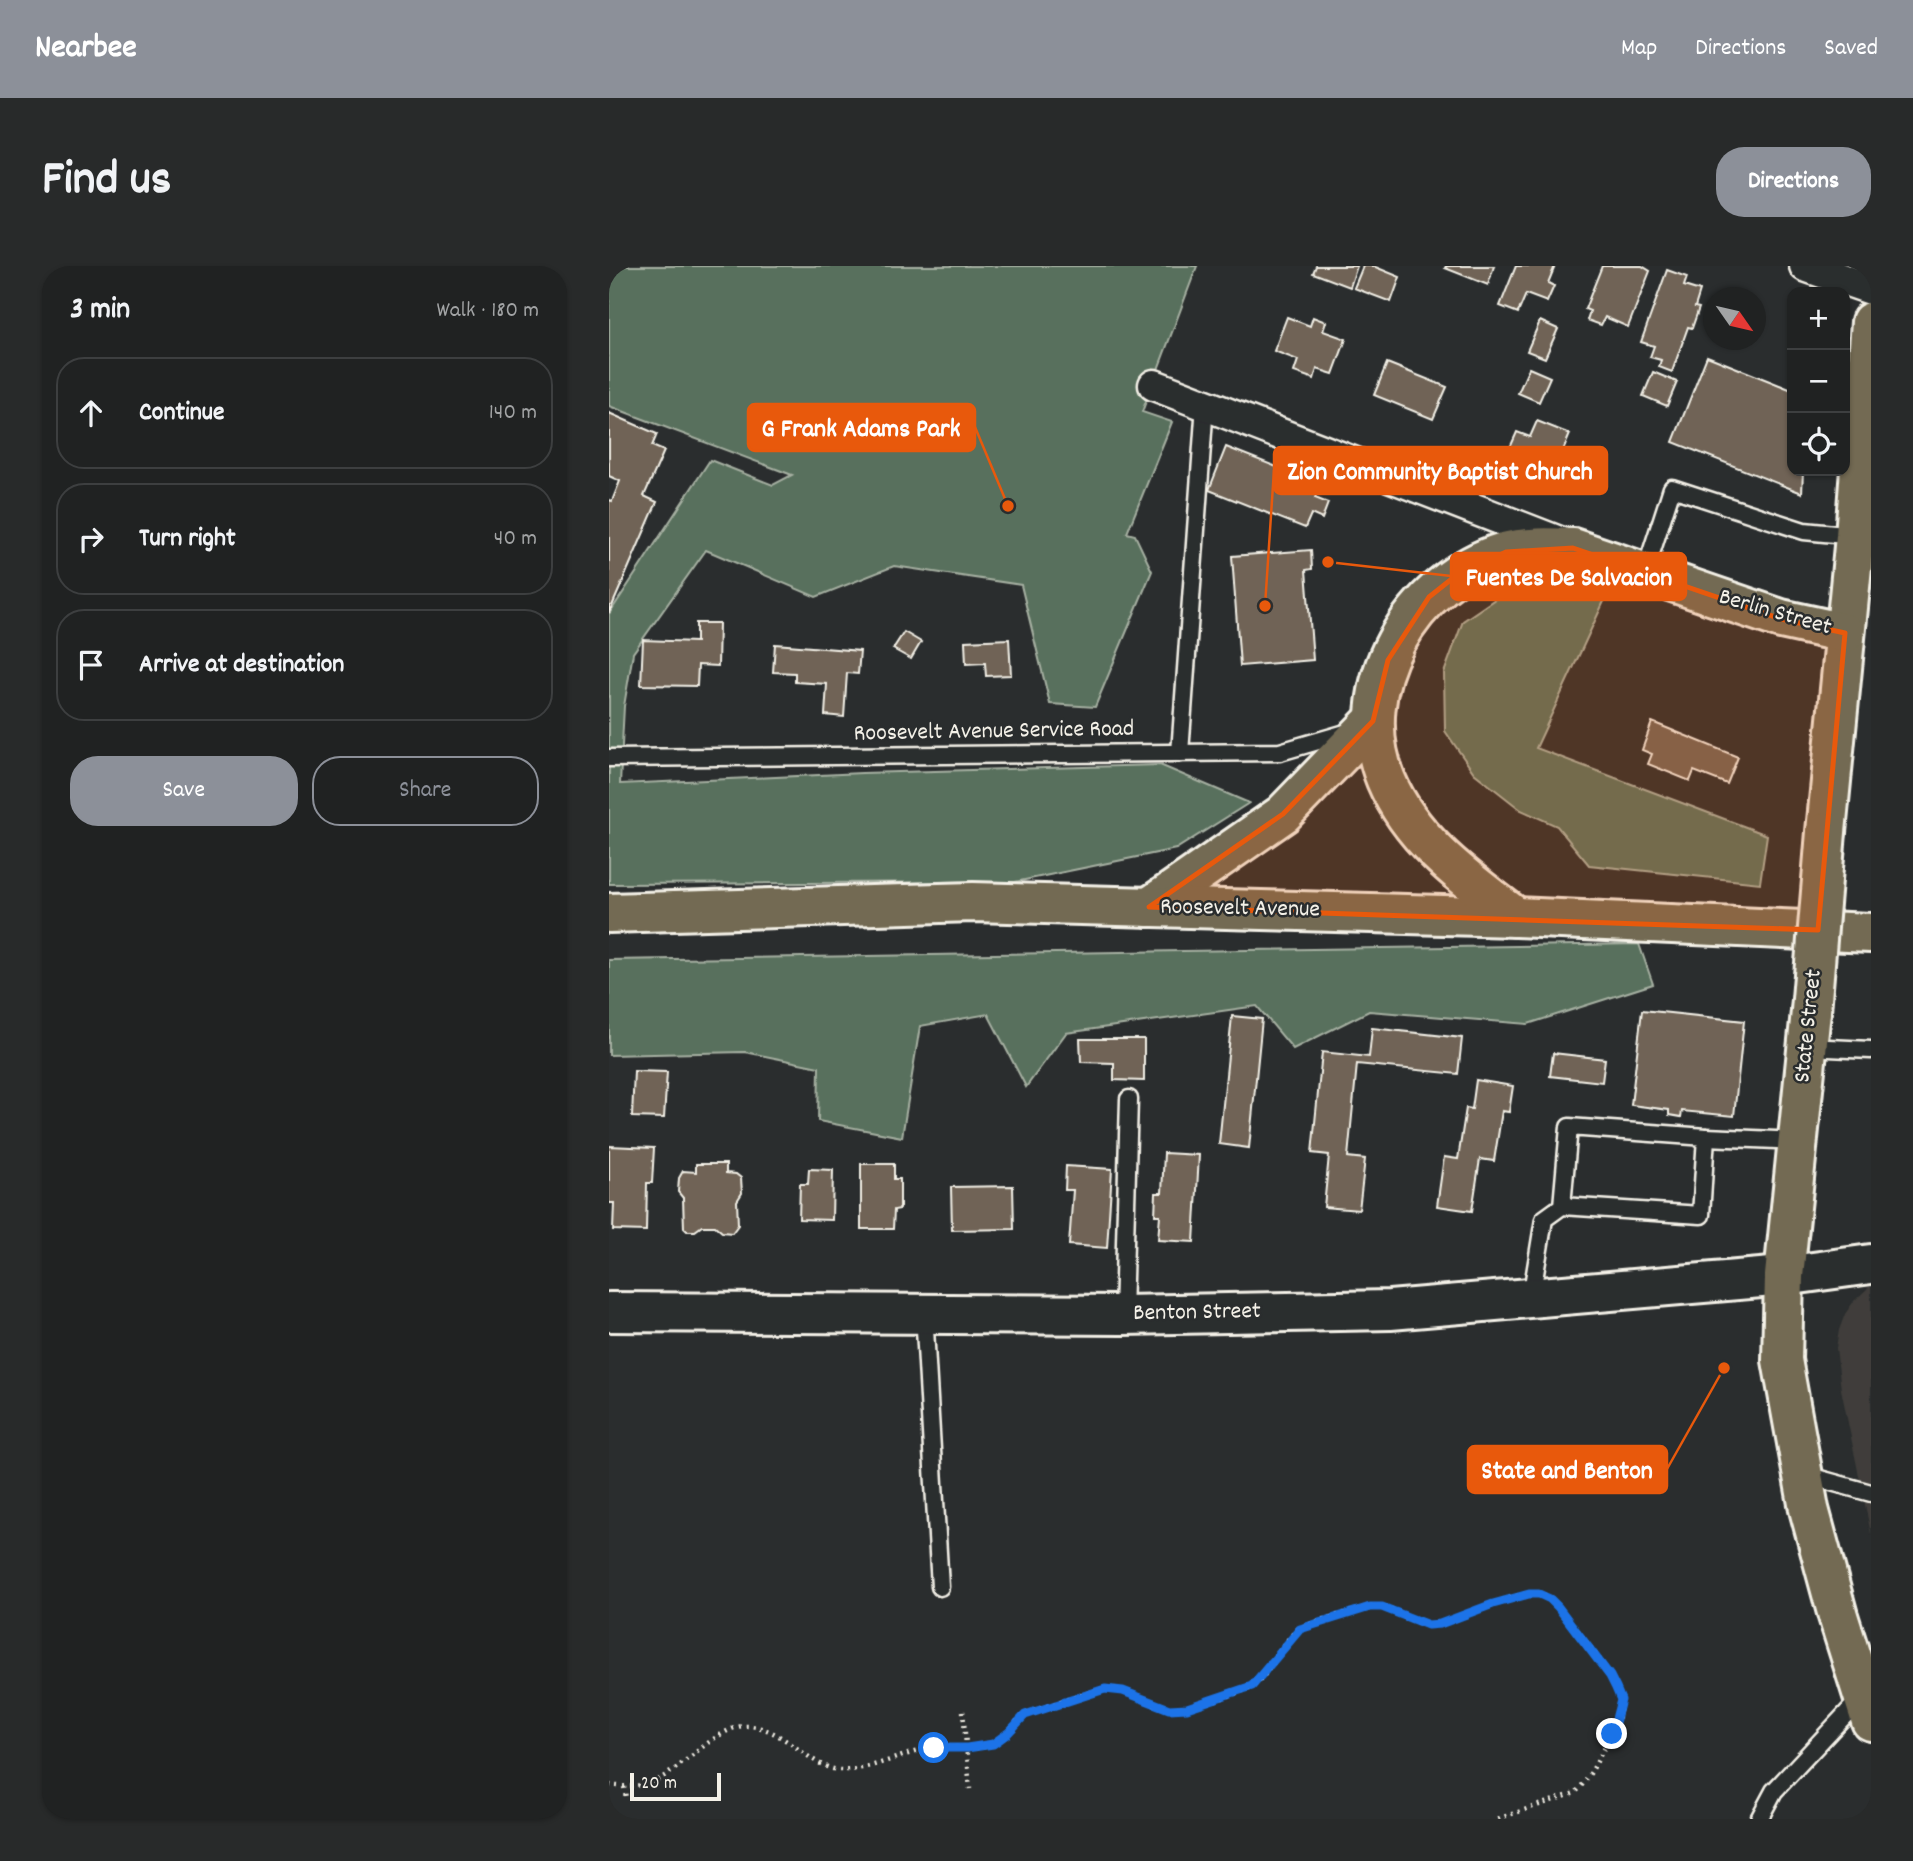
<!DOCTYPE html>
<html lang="en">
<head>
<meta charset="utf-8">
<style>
	body { margin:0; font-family:Dekko,sans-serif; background:#282a2a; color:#f1f3f6 }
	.controls { position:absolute; right:21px; top:21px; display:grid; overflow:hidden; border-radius:14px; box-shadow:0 2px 5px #0004 }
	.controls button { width:63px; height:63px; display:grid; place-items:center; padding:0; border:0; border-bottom:2px solid #3d3f40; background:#202222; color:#f1f3f6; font:35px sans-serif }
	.compass { position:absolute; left:1094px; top:21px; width:63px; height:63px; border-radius:50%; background:#202222; box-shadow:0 2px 5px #0004; rotate:124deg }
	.scale { position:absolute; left:21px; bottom:18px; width:91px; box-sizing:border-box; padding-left:7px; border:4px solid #f4f1e8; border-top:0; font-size:19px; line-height:24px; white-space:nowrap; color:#f4f1e8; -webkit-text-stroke:5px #2a2d2e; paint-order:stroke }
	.stop { position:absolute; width:21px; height:21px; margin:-16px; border:5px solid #1a73e8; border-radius:50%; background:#fff }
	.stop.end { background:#1a73e8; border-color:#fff; box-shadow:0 2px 7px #0008 }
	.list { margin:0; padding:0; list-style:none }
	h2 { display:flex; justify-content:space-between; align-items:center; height:91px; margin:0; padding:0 28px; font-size:30px }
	h2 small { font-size:23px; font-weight:400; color:#a2a4a5 }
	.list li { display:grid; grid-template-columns:46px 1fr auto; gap:21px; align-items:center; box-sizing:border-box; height:112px; margin:0 14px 14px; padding:0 14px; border:2px solid #3d3f40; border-radius:28px }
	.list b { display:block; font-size:26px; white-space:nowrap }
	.list em { font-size:23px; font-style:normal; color:#a2a4a5 }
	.actions { display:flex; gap:14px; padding:21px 28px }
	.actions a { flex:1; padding:16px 0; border:2px solid #8c9099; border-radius:28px; text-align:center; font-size:24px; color:#8c9099 }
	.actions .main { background:#8c9099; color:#fff }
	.icon { flex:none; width:38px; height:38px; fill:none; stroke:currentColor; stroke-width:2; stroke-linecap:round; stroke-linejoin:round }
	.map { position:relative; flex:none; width:1262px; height:1553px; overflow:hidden; border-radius:28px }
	header { display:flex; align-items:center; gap:42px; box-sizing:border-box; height:98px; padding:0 35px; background:#8c9099; color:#fff }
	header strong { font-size:33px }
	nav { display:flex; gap:38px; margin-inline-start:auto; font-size:24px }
	.intro { display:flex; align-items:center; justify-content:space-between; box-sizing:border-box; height:168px; padding:0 42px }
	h1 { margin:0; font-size:49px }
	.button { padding:18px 32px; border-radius:28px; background:#8c9099; color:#fff; font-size:24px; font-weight:700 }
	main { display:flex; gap:42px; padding:0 42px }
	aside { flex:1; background:#202222; border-radius:28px; box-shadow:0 2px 5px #0004 }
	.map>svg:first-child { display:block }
</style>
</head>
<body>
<header>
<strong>Nearbee</strong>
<nav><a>Map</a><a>Directions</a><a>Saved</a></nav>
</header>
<div class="intro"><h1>Find us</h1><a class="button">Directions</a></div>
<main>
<aside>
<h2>3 min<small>Walk · 180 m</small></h2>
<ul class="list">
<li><svg class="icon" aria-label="ahead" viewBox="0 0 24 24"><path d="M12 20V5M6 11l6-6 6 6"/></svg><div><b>Continue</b></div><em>140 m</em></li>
<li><svg class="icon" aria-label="right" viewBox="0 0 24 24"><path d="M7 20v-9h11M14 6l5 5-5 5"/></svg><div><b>Turn right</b></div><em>40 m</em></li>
<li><svg class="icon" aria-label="arrive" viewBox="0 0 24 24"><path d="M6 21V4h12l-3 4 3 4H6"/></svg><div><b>Arrive at destination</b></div></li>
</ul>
<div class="actions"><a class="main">Save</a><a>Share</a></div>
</aside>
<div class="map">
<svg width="1262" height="1553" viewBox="0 0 1262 1553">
	<rect width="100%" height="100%" fill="#2a2d2e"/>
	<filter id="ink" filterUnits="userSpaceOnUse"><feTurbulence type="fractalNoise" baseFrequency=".0143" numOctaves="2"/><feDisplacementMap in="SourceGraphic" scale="14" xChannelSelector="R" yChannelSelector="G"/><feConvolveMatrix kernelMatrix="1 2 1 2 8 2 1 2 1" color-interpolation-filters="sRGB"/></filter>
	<g filter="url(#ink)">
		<path fill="#3f3e3a" d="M1260,1021H1262V1268L1232,1123L1227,1082L1230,1064L1236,1048L1245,1035Z"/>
		<g fill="#59705d" stroke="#a6b0a2" stroke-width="2">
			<path d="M0,0H588L533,146L563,156L518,267L526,269L543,305L486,441L441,438L412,319L285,300L207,331L97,284L24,387L15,440L11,518L253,507L551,499L640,537L567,583L406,616L0,618V348L101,194L164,219L183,209L0,140Z"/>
			<path d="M942,323L997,331L927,482L1158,569L1151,617L980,599L948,560L912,544L865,507L836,465L835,407L854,355L889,331Z"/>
			<path d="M1030,678L1044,718L919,758L760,745L684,783L648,740L457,767L417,821L379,748L311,760L293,871L209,855L210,801L136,786L0,789V694Z"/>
		</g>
		<g fill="#6f6456" stroke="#f4f1e8" stroke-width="2">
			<path d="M707,0H748L741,21L704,7Z"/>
			<path d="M754,0H764L791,11L782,36L745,22Z"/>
			<path d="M837,0H885L879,19L836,2Z"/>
			<path d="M907,0H946L939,17L945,20L938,36L917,28L909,47L891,40Z"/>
			<path d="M993,0H1033L1041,5L1019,61L996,51L992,59L978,54L981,45L976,43Z"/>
			<path d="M1058,4L1078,11L1075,20L1091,25L1086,41L1090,42L1083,62L1079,61L1063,106L1050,101L1052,94L1041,91L1045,80L1032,76Z"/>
			<path d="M678,51L701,60L704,51L717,56L714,65L737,73L724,108L708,103L705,113L685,106L689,94L665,85Z"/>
			<path d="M931,55L949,63L936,92L918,85Z"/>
			<path d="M1098,90L1183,124V205H1194L1193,227L1064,176Z"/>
			<path d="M778,97L838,121L824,153L765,129Z"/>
			<path d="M920,102L941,111L930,136L909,127Z"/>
			<path d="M1044,106L1068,116L1058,140L1034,130Z"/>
			<path d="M0,147L48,168L43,180L55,185L35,230L48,236L0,347V234L3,235L11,215L0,210Z"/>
			<path d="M928,155L961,168L946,204L941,202L939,207L929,203L931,197L900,184L908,166L921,171Z"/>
			<path d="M617,181L711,218L706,232L719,237L713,253L702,248L696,262L600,224Z"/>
			<path d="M702,284L703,303L697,304L704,394L631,400L623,290Z"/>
			<path d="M87,357H110L109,400L89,399L88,420L32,419L34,374L87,376Z"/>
			<path d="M295,366L312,376L302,393L284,383Z"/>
			<path d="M400,373L402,409L377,410L376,397L357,398L356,375Z"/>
			<path d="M166,378L251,385L249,408L238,407L235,451L216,449L218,418L186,416V407L164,406Z"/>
			<path d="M1043,456L1129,491L1118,518L1085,505L1081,515L1039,498L1043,488L1033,484Z"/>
			<path d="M1033,744L1135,755L1125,850L1073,845L1072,851L1060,849V844L1022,839Z"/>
			<path d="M623,750L653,753L640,882L610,878Z"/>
			<path d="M763,762L853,772L849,808L748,798L739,891L756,893L750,944L715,941L720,889L703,887L713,786L760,791Z"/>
			<path d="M471,773H535V815L505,814V797L472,796Z"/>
			<path d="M944,787L996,793L993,816L941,810Z"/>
			<path d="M25,805L58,806L55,852L23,851Z"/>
			<path d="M867,814L904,820L900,846L893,845L885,895L871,893L863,945L828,940L835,891L849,893L857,842L863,843Z"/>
			<path d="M0,880L45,882L43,917H38L37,965L4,964L5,937H0Z"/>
			<path d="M555,887L590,889L585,976L549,974L551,949H546L547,927H553Z"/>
			<path d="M87,898H117V907L127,908L132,912L133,927L128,935L129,959L123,967L113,966L106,960H93L86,965H78L75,962L74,932L69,926L70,912L74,905L87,906Z"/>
			<path d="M252,898H285V913H291V943L285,944L284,963H252Z"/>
			<path d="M457,900L503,903L498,982L460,979L464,924H456Z"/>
			<path d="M200,903L224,904L223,954L190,953L191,918H199Z"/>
			<path d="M404,920L405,963L343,964L342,921Z"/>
		</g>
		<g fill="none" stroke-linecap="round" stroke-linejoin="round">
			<g stroke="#f4f1e8" stroke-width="21">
				<g id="service">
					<path d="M1036,306L1063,222L1195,265L1246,270"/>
					<path d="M571,487L596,138"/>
					<path d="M0,492L671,486L740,466"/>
					<path d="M1198,781L1262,784"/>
					<path d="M1097,871L1188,875"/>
					<path d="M922,1032L935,953L953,940L1092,949L1097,871L960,861L953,940"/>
					<path d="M315,1046L331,1321"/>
					<path d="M514,1049L520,833"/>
					<path d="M1193,1208L1262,1227"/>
					<path d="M1150,1553L1165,1525L1252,1432"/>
				</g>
			</g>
			<g stroke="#f4f1e8" stroke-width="35">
				<g id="minor">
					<path d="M1196,0L1262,23"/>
					<path d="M545,119L953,277"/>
				</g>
			</g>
			<g stroke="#f4f1e8" stroke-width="44">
				<path id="secondary" d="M0,1046L514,1049L781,1044L1175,1010L1262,998"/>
			</g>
			<g stroke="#f4f1e8" stroke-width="44">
				<g id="primary">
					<path d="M1217,566L1246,270L1262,56"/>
					<path d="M540,641L674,548L764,455"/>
					<path d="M0,647L364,636L907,651L1262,667"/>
					<path d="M907,651C857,613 802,574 777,514C739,421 803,314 895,286C918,280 941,281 964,282L1172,353L1236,367"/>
					<path d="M1202,745L1175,1010L1173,1094L1200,1243L1229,1350L1262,1455"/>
				</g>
			</g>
			<g stroke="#f4f1e8" stroke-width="4.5" stroke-dasharray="2 5" stroke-linecap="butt">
				<path d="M354,1445L361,1523"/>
				<path d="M0,1519C53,1527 67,1498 106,1472C114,1467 126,1460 135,1460C173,1458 199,1501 230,1504C258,1506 294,1487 322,1482C342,1479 366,1486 385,1477C399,1471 404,1456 416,1449C422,1445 490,1423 497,1423C518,1421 537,1437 557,1442C571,1446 629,1428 643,1420C664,1407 670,1377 690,1363C700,1357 760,1339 771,1341C792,1343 808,1363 831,1358C856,1352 909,1322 932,1329C939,1331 944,1336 949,1341C963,1359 1011,1415 1011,1436C1012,1454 1002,1471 993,1486C985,1501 978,1515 966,1527L888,1553"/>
				<path d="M15,1521L17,1532"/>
			</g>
			<use href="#service" stroke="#2a2d2e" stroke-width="16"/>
			<use href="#minor" stroke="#2a2d2e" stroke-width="30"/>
			<use href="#secondary" stroke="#2a2d2e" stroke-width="38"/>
			<use href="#primary" stroke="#736b52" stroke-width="38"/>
			<g stroke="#f4f1e8" stroke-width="44" stroke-linecap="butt">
				<path id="primary-bridge" d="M1202,745L1217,566"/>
			</g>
			<use href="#primary-bridge" stroke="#736b52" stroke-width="38"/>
		</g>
	</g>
	<g fill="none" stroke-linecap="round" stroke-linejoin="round" filter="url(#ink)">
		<path stroke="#1a73e8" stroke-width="9" d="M325,1482H358L384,1478L399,1467L416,1449L496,1423L514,1425L560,1443L578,1442L643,1420L691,1363L761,1341H773L819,1359L831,1358L884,1338L920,1328H930L941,1333L949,1341L1001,1410L1007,1422L1012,1434L1003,1468"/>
	</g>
	<path fill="#e8590c" fill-opacity="0.2" stroke="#e8590c" stroke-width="5" stroke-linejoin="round" d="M964,282L1172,353L1236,367L1209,664L540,641L674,548L764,455L779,394L820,331L849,308L897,286Z"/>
	<g text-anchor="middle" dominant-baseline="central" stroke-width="5" stroke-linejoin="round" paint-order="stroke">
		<g font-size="24" fill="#f4f1e8" stroke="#2a2d2e">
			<text transform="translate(1166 347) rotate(16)">Berlin Street</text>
			<text transform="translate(385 466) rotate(-1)">Roosevelt Avenue Service Road</text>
			<text transform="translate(631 643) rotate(1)">Roosevelt Avenue</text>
			<text transform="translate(1200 760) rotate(-84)">State Street</text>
			<text transform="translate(588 1047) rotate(-1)">Benton Street</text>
		</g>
	</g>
	<path fill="none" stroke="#e8590c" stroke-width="2.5" d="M399 240L366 161M656 340L665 204M719 296L842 310M1115 1102L1058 1203"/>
	<g fill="#e8590c" stroke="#2a2d2e" stroke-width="2.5">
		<circle cx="399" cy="240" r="7"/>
		<circle cx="656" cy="340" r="7"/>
		<circle cx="719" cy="296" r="7"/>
		<circle cx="1115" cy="1102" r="7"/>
	</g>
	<g fill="#e8590c" stroke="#e8590c" stroke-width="2.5">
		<rect x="139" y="138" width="227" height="47" rx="7"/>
		<rect x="665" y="181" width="333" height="47" rx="7"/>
		<rect x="842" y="287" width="235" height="47" rx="7"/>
		<rect x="859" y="1180" width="199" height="47" rx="7"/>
	</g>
	<g font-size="26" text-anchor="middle" font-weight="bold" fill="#fff">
		<text x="252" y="170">G Frank Adams Park</text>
		<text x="831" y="213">Zion Community Baptist Church</text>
		<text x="960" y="319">Fuentes De Salvacion</text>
		<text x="958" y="1212">State and Benton</text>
	</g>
</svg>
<div class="controls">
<button>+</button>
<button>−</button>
<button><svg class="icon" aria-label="locate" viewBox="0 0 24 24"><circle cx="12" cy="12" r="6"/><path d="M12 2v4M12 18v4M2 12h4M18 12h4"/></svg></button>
</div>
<svg class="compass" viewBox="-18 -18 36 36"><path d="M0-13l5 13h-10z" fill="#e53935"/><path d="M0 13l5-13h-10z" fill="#a2a4a5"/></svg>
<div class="scale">20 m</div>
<div class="stop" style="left:325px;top:1482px"></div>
<div class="stop end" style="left:1003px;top:1468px"></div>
</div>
</main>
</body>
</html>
